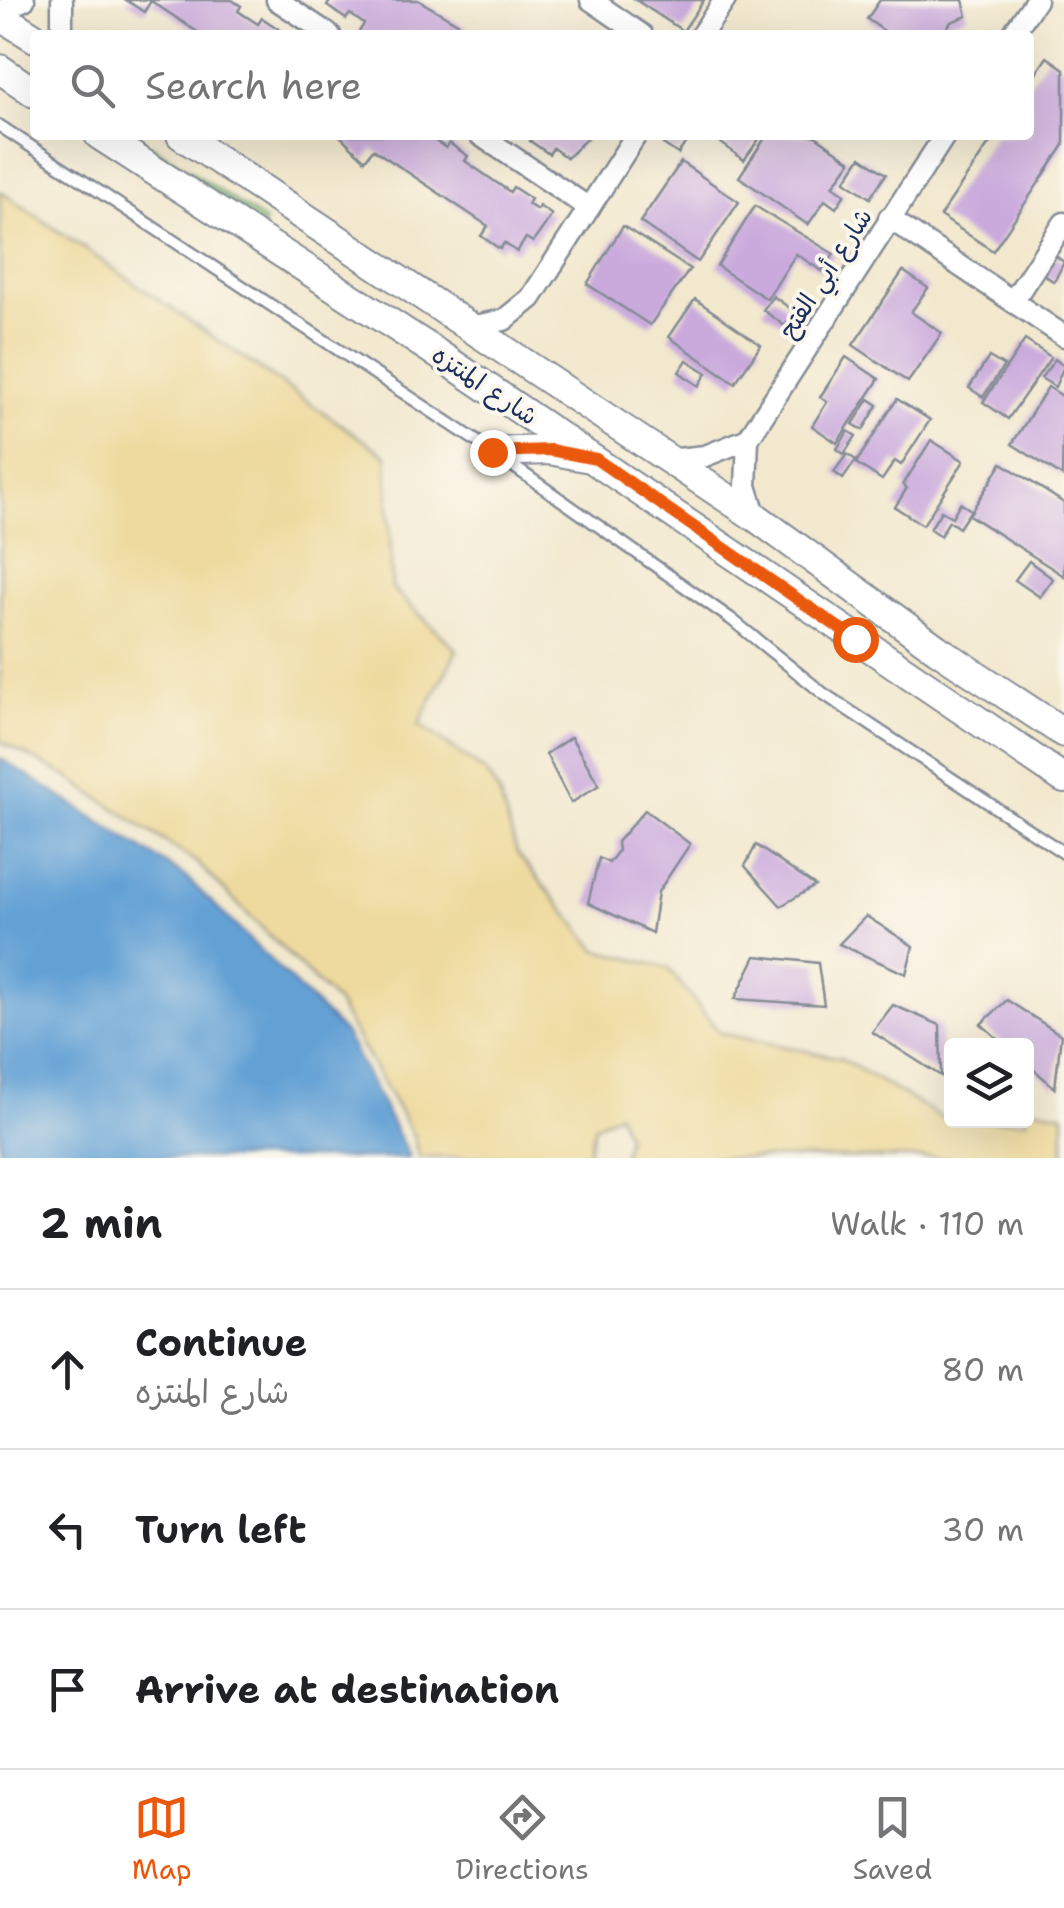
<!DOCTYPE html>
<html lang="en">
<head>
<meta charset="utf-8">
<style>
	body { margin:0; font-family:"Shantell Sans","Playpen Sans Arabic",sans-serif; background:#f2f2f2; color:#202124 }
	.controls { position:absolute; right:30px; bottom:30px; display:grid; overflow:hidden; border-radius:10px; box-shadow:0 10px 40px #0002 }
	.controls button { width:90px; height:90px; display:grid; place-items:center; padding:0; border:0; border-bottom:2px solid #e0e0e0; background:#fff; color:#202124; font:50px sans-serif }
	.stop { position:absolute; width:30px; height:30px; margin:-22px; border:8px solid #ea580c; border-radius:50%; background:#fff }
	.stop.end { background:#ea580c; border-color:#fff; box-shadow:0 2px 10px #0008 }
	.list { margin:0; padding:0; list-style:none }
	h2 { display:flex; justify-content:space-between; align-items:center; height:130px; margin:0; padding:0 40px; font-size:42px }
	h2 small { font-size:32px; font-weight:400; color:#757577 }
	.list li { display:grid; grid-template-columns:65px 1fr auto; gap:30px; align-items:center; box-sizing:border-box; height:160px; padding:0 40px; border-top:2px solid #e0e0e0 }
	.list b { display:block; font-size:38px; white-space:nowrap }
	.list p { margin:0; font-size:32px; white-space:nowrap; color:#757577 }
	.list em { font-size:32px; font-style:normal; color:#757577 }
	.icon { flex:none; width:55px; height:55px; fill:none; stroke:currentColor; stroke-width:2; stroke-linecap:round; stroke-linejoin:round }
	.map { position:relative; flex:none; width:1064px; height:1158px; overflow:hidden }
	.search { position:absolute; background:#fff; box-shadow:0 10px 40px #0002; left:30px; right:30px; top:30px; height:110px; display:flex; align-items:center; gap:25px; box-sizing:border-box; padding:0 35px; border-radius:10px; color:#757577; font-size:38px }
	.sheet { height:610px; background:#fff }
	nav { display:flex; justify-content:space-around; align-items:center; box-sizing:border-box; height:140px; border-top:2px solid #e0e0e0; background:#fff; font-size:28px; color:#757577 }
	nav a { display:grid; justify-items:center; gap:5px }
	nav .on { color:#ea580c }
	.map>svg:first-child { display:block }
</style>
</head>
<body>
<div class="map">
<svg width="1064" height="1158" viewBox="0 0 1064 1158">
	<rect width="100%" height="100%" fill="#fbf7ec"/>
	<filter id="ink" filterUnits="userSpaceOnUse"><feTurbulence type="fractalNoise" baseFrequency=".01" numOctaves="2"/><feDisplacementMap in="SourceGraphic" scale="20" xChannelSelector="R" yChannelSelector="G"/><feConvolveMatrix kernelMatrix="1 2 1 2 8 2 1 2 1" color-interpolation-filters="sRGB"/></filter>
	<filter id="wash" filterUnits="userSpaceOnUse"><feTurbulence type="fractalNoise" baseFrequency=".0048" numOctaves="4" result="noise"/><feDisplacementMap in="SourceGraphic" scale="40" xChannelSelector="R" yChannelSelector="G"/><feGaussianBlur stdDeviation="2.25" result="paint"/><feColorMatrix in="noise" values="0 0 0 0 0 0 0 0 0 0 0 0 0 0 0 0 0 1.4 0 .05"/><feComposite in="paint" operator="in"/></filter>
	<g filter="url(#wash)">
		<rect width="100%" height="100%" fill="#f2e8ce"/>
		<path fill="#91c87a" stroke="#567c6c" stroke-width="2.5" d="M153,146L265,222L260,230L148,154Z"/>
		<path fill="#eeda9e" stroke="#84847e" stroke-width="2.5" d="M0,191L387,456L392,588L457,650L419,724L486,772L499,793L517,853L597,950L668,968L720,1033L840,1058L948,1121L1026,1120L1027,1107L1064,1114V1158H622L627,1137L618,1113L595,1126L586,1158H419L413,1135L337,1003L196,862L66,776L0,741Z"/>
		<path fill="#63a1d5" stroke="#3f689a" stroke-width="2.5" d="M0,758L185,876L345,1034L410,1158H0Z"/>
		<g id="blocks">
			<g fill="#caaadd">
				<path d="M126,0H232L241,6L238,11L258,24L262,18L280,30L277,35H202L151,1L144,12Z"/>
				<path d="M331,0H418L478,35H357L364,24L350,14L346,19L327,6Z"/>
				<path d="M636,0H704L683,31Z"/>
				<path d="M880,0H963L967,16L951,22L942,35H890L867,19Z"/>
				<path d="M1047,57L1064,69V145L993,251L940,216L995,135H1029V84Z"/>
				<path d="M339,135H426L446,148L449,143L468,156L465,161L510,192L513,187L531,199L528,204L537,210L539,206L552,215L533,242L526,238L517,252L504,243L500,249L481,236L488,226L373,149L365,160Z"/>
				<path d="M535,135H590L567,158L553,148L549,154L530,141Z"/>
				<path d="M669,135L689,138L678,154L663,144Z"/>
				<path d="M710,135H762L744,160Z"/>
				<path d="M767,135H814L851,161L833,186L845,194L836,208L825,200L808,225L739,177Z"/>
				<path d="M861,157L886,174L870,198L845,181Z"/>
				<path d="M681,162L739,202L698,262L640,222Z"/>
				<path d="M755,206L834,254L822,271L796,254L767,299L717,266Z"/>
				<path d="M623,226L690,269L650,325L587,284Z"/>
				<path d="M1054,255L1064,262L1054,282L1042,273Z"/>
				<path d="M903,271L928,288L911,312L942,333L908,382L853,345Z"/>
				<path d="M773,296L795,312L785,326L763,310Z"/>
				<path d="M695,299L761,345L735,383L669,337Z"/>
				<path d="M1025,340L1051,357L1008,419L983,402Z"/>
				<path d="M846,357L879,379L837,443L812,426L827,402L820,397Z"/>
				<path d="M989,357L1004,366L983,397L969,388Z"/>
				<path d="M1055,359L1064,366L1055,387L1041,378Z"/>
				<path d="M687,360L707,373L699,386L679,372Z"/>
				<path d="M1048,387L1064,397L1062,476L1012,444Z"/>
				<path d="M869,399L878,405L863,430L853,424Z"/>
				<path d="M897,399L930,420L901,465L895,461L882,480L856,463Z"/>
				<path d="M848,431L856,436L844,454L837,449Z"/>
				<path d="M931,440L964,461L923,525L895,507L907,488L903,485Z"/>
				<path d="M847,454L856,460L843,479L834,472Z"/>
				<path d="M1002,463L1064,503V576L969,515Z"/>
				<path d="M960,503L971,510L959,528L949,521L940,536L930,529L941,511L952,517Z"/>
				<path d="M1029,561L1053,579L1040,597L1015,580Z"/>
				<path d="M571,737L599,785L571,803L546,754Z"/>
				<path d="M645,810L690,844L658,892L652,933L588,903L599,858L609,863L618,851L617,842Z"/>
				<path d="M756,845L815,886L781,906L745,866Z"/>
				<path d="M866,916L913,946L906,974L839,944Z"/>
				<path d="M756,956L818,963L824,1005L735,999Z"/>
				<path d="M1007,1000L1061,1035L1055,1088L1026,1063V1046H1006L981,1024Z"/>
				<path d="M893,1005L940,1025L941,1076L872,1032Z"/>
			</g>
		</g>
	</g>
	<g filter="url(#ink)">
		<use href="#blocks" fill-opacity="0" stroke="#868c96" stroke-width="2.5"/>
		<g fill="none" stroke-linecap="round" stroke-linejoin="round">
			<g stroke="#868c96" stroke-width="15">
				<path id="service" d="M0,126L493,452L731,619L824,694L1064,853"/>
			</g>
			<g stroke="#868c96" stroke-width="25">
				<g id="minor">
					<path d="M277,0L330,35"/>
					<path d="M591,0L642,35"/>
					<path d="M0,11L24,0"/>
					<path d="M62,35V0"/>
					<path d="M701,35L725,0"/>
					<path d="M1012,35L1036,0"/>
					<path d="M480,135L589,208"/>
					<path d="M889,218L1064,336"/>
					<path d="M1013,301L1064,223"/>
					<path d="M470,327L504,320L531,298L636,135"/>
					<path d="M668,460L705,456L748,439"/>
					<path d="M756,517L746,486L748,439L945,135"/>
				</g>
			</g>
			<g stroke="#868c96" stroke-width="32">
				<g id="secondary">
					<path d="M0,16L35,38"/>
					<path d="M0,69L35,93"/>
					<path d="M99,135L429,348L1064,779"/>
					<path d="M181,135L757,518L937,649L1064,733"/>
					<path d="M493,452L550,450L585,457"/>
				</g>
			</g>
			<use href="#service" stroke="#fff" stroke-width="10"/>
			<use href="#minor" stroke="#fff" stroke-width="20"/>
			<use href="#secondary" stroke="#fff" stroke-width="28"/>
		</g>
	</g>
	<g fill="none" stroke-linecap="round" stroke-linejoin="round" filter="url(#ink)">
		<path stroke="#ea580c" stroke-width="12" d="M492,452L550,450L596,459L855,639"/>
	</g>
	<g text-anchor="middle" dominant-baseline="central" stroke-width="8" stroke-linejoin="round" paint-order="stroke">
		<g font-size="25" fill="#1b2f5e" stroke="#fbf7ec">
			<text transform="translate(825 273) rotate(-57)">شارع أبي الفتح</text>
			<text transform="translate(485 385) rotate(34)">شارع المنتزه</text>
		</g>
	</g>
</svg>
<div class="controls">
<button><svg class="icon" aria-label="layers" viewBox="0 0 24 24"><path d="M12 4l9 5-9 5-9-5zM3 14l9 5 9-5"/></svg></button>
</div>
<div class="stop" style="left:855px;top:639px"></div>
<div class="stop end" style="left:492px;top:452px"></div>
<div class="search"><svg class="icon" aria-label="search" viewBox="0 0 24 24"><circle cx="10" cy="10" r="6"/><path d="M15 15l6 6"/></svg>Search here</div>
</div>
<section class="sheet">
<h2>2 min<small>Walk · 110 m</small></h2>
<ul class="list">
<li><svg class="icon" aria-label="ahead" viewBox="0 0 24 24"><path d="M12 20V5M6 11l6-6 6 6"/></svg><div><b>Continue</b><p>شارع المنتزه</p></div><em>80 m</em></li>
<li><svg class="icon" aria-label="left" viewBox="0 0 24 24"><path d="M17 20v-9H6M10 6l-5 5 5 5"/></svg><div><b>Turn left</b></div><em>30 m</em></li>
<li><svg class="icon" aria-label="arrive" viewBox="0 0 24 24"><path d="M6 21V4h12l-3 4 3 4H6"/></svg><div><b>Arrive at destination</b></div></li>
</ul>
</section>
<nav>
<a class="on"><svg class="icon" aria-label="map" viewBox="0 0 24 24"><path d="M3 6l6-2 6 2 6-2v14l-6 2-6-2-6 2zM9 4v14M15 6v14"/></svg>Map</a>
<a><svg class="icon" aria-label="directions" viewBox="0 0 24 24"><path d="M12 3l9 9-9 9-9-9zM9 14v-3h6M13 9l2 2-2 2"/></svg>Directions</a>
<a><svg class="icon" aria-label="saved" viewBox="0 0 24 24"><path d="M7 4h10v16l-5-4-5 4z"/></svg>Saved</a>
</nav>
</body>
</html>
